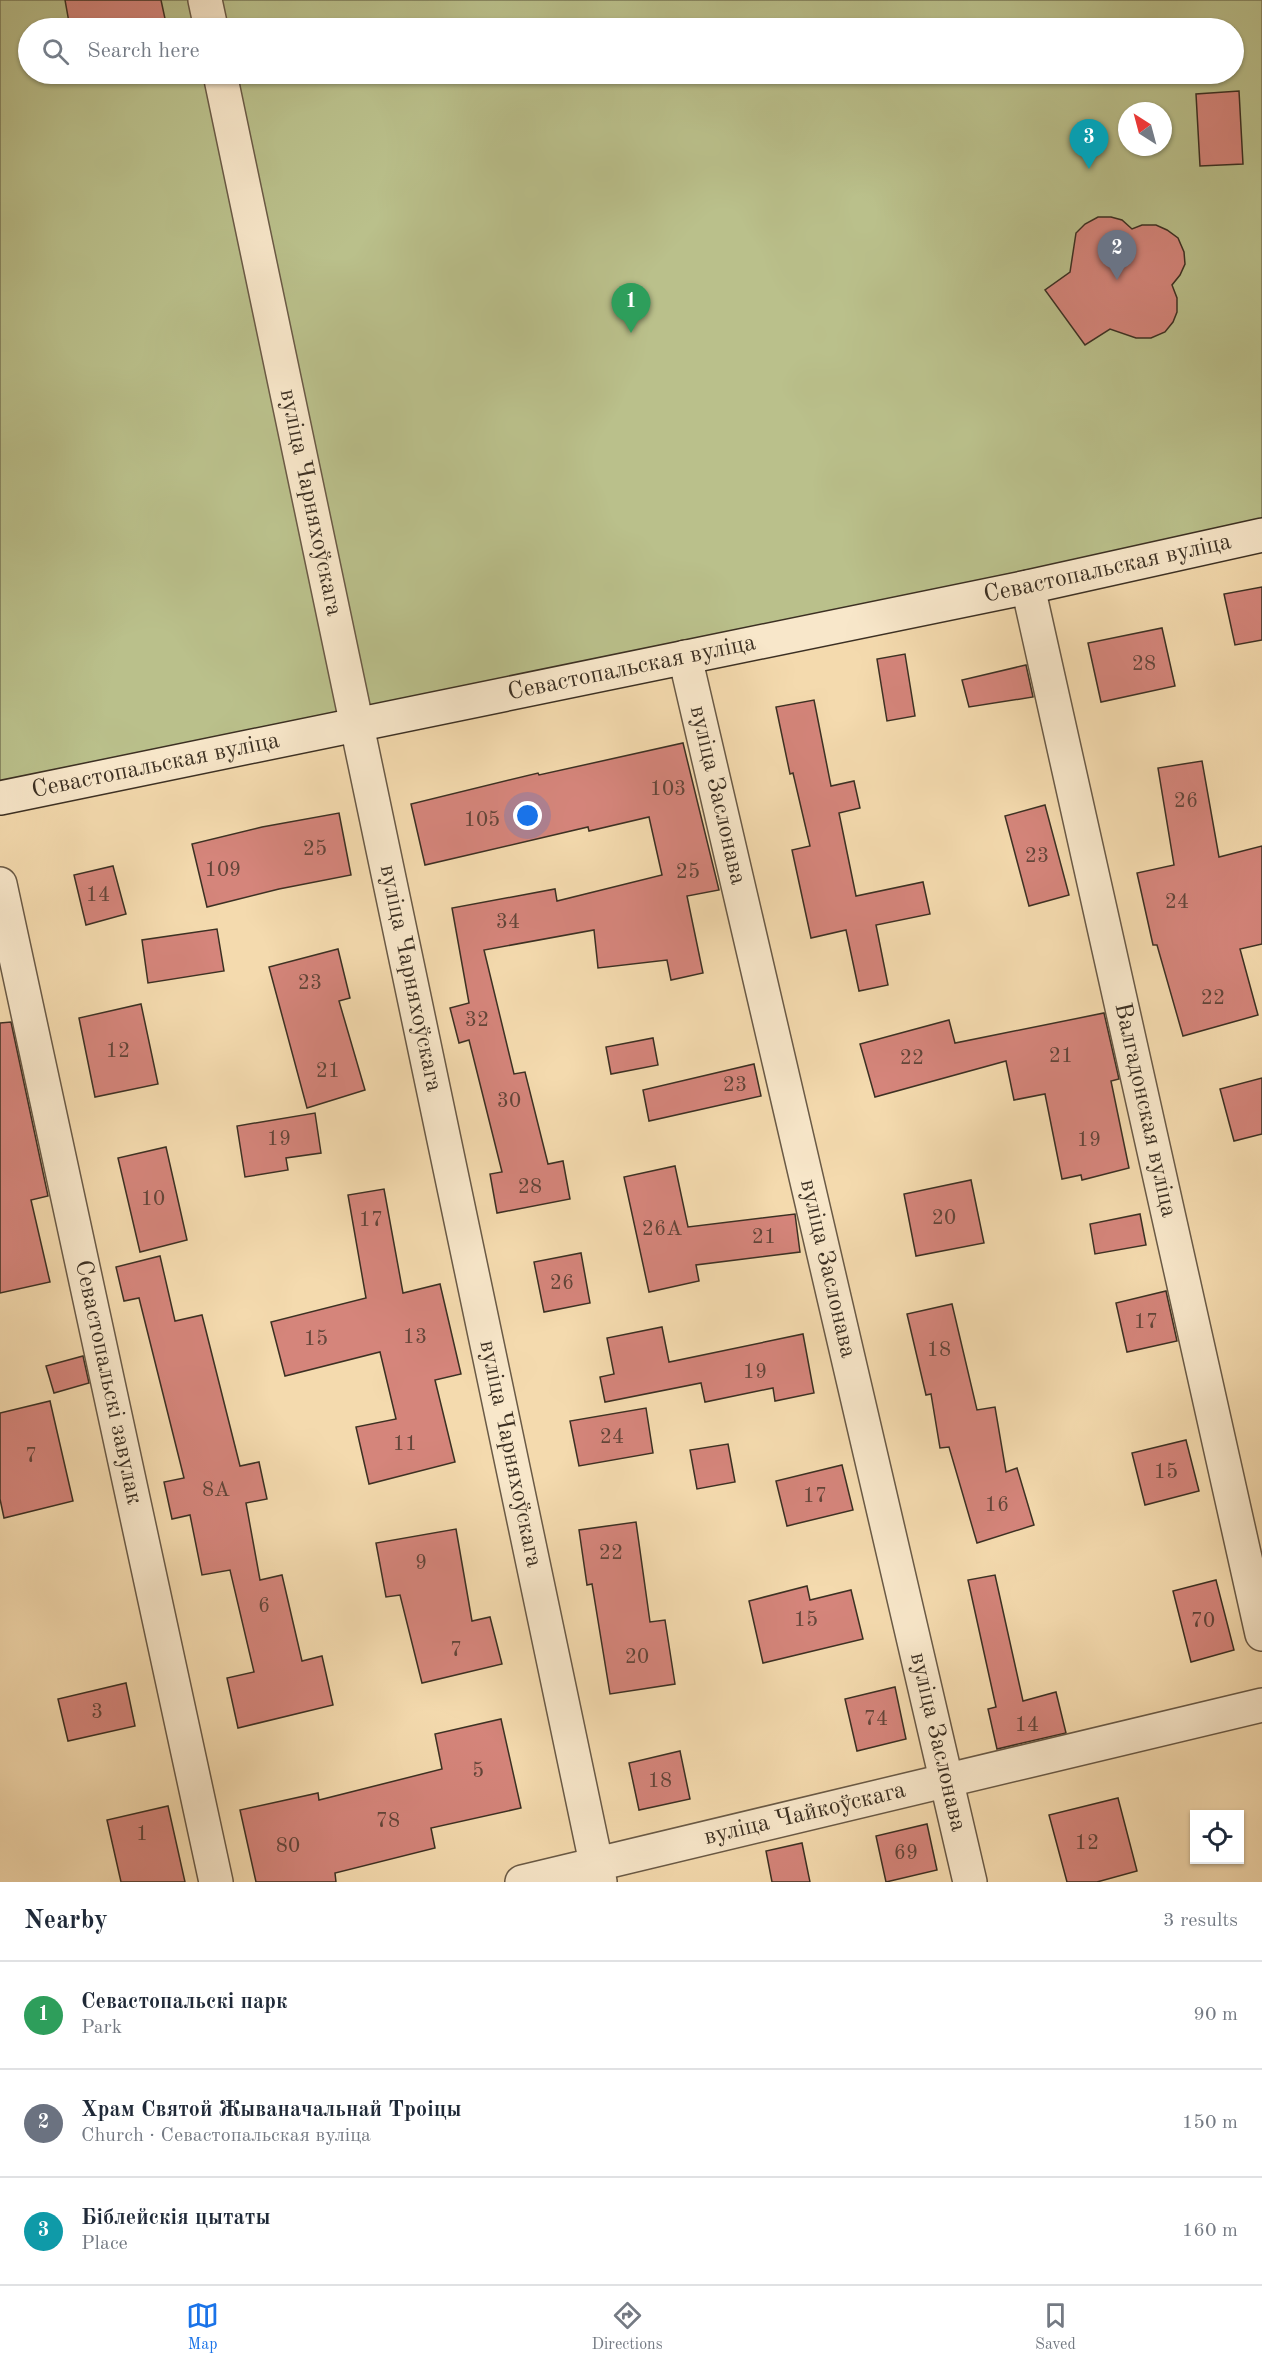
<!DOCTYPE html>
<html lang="en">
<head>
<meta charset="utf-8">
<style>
	body { margin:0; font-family:"Old Standard TT",serif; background:#f2f2f3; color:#1f2937 }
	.controls { position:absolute; right:18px; bottom:18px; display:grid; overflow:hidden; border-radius:0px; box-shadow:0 2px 4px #0004 }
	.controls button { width:54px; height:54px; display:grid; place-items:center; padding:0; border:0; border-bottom:2px solid #e0e1e3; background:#fff; color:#1f2937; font:30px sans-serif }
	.compass { position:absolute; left:1118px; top:102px; width:54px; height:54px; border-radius:50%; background:#fff; box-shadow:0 2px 4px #0004; rotate:324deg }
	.you { position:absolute; left:528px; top:816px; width:21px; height:21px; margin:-15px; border:4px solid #fff; border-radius:50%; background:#1a73e8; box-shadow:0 0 0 9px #1a73e833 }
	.badge { display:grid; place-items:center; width:39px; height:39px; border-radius:50%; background:#1a73e8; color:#fff; font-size:20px; font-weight:700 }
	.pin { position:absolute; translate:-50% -50px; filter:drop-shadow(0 2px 3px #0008) }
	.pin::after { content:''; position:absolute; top:32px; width:21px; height:18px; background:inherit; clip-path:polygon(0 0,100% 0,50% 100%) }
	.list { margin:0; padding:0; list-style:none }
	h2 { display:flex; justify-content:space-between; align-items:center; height:78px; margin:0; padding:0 24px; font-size:26px }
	h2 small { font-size:20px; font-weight:400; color:#747a83 }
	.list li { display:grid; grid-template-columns:39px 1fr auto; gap:18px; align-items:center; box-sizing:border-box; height:108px; padding:0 24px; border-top:2px solid #e0e1e3 }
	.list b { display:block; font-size:22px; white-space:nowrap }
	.list p { margin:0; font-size:20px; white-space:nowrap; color:#747a83 }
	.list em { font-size:20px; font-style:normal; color:#747a83 }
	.icon { flex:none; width:33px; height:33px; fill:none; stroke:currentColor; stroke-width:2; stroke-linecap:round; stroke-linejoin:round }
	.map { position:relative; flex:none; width:1262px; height:1882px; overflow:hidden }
	.search { position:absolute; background:#fff; box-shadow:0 2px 4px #0004; left:18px; right:18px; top:18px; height:66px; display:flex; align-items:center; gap:15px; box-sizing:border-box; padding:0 21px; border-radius:33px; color:#747a83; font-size:22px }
	.sheet { height:402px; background:#fff }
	nav { display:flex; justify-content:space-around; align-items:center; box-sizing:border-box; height:84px; border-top:2px solid #e0e1e3; background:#fff; font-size:16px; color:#747a83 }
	nav a { display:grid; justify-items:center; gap:3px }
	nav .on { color:#1a73e8 }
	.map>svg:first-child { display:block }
</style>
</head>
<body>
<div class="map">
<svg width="1262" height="1882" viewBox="0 0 1262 1882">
	<rect width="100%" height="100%" fill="#f4daae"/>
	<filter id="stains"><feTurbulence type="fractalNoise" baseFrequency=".00333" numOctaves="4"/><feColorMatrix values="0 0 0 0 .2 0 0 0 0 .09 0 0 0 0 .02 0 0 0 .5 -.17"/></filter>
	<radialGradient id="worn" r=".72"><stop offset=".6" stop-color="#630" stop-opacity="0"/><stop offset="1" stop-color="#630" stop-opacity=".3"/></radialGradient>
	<path fill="#bac08b" stroke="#7b7857" stroke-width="1.5" fill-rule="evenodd" d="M0,0H1262V519L0,793ZM28,28H1234V74H28ZM1127,111H1163V147H1127Z"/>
	<g fill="#d5857b" stroke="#3c3023" stroke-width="1.5">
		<path d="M65,0H161L167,28H70Z"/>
		<path d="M1239,91L1243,164L1200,166L1196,94Z"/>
		<path d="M1098,217H1111L1122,220L1132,229L1142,225H1156L1167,230L1178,238L1184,252L1185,264L1180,275L1172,285L1177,298V312L1173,322L1165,332L1151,338H1136L1110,329L1085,345L1045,290L1070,272L1076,233L1085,224Z"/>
		<path d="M1262,587V640L1235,645L1224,594Z"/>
		<path d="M1162,628L1175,686L1101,702L1088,643Z"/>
		<path d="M905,654L915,716L887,721L877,659Z"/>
		<path d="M1026,665L1033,697L969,707L962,680Z"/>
		<path d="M814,700L831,786L854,781L860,808L839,813L856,896L923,882L930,914L876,925L888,985L859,991L846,930L811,938L792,850L810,846L793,773L790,774L776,707Z"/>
		<path d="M683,743L719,890L687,896L703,973L671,980L667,960L598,968L594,930L484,950L514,1074L525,1072L548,1164L563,1161L570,1199L497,1213L490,1174L502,1172L469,1040L459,1043L450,1008L469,1003L452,908L555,889L557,901L662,875L649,817L589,831L588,827L425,865L411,804L538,773L539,775Z"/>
		<path d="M1202,761L1219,857L1262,846V944L1240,949L1258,1015L1183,1036L1157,945H1153L1137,873L1174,865L1158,768Z"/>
		<path d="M1045,805L1069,895L1029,906L1005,816Z"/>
		<path d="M339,813L351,875L279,889L207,907L192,844L262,827Z"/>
		<path d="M113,866L126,914L86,925L74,875Z"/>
		<path d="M217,929L224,971L148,983L142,940Z"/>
		<path d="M338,949L350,998L339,1001L365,1090L307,1108L269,967Z"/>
		<path d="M141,1004L158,1084L95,1097L79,1018Z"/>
		<path d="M1104,1013L1119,1079L1111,1081L1129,1168L1082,1180L1081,1175L1062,1179L1045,1094L1014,1100L1006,1061L875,1097L860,1044L949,1020L955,1043Z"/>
		<path d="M11,1022L48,1196L31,1200L50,1282L0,1293V1023Z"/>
		<path d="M653,1038L658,1065L611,1074L606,1047Z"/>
		<path d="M754,1064L761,1096L649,1121L643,1090Z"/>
		<path d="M1262,1078V1134L1234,1141L1220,1089Z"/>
		<path d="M315,1113L321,1153L286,1158L288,1170L245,1177L237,1126Z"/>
		<path d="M166,1147L187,1240L140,1252L118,1158Z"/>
		<path d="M675,1166L688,1227L795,1214L800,1252L696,1265L699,1281L649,1292L624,1177Z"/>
		<path d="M971,1180L984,1243L916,1256L904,1194Z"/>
		<path d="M384,1189L403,1293L440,1284L461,1374L435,1380L455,1462L369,1484L356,1427L396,1419L380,1352L285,1376L271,1322L366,1298L348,1195Z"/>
		<path d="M1140,1214L1146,1245L1095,1254L1090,1224Z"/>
		<path d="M581,1253L590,1303L544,1312L534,1262Z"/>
		<path d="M160,1256L175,1321L202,1315L240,1466L259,1462L267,1499L246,1503L260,1580L282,1575L302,1661L322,1656L333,1705L238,1728L227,1678L254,1672L230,1570L202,1575L190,1515L172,1519L164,1482L184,1478L139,1298L124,1301L116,1267Z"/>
		<path d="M1166,1291L1177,1341L1127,1352L1116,1303Z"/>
		<path d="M952,1304L977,1410L995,1407L1006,1472L1017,1468L1034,1525L977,1543L949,1447L940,1448L931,1394L926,1395L907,1314Z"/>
		<path d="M662,1327L669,1362L803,1334L814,1393L775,1401L773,1388L705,1402L701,1383L605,1402L600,1377L614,1374L607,1338Z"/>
		<path d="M83,1356L89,1383L54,1393L46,1366Z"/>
		<path d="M50,1401L73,1501L4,1518L0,1499V1413Z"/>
		<path d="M646,1408L653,1453L579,1466L570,1421Z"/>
		<path d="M1186,1440L1199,1491L1145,1505L1132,1453Z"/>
		<path d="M728,1444L735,1482L697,1489L690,1450Z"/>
		<path d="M842,1465L853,1510L787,1526L776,1481Z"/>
		<path d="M636,1522L650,1622L665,1620L675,1684L610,1694L592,1584L587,1585L579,1530Z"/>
		<path d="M456,1529L472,1621L490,1617L502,1664L422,1683L400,1595L386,1597L376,1543Z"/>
		<path d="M995,1575L1023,1701L1056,1692L1066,1733L997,1749L988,1709L996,1707L968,1580Z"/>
		<path d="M1216,1580L1234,1650L1191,1662L1173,1591Z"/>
		<path d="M807,1586L810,1600L851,1590L863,1639L763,1663L749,1601Z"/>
		<path d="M126,1683L135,1726L68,1741L58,1699Z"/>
		<path d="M895,1687L906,1739L857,1751L845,1699Z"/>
		<path d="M501,1719L521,1808L431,1828L435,1848L335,1873L336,1882H256L240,1810L318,1793L319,1800L442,1769L435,1734Z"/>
		<path d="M680,1751L690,1799L639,1810L629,1763Z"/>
		<path d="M1118,1798L1137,1871L1097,1882H1067L1049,1815Z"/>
		<path d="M168,1806L185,1882H121L107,1820Z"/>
		<path d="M927,1824L937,1870L886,1882L876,1836Z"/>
		<path d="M802,1843L810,1882H772L766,1851Z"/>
	</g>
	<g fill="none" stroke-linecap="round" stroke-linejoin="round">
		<g stroke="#6a5a46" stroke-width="36">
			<g id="street">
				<path d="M205,0L211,28"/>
				<path id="s1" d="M220,74L600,1882"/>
				<path id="s2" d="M1028,587L1262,1634"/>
				<path id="s3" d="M685,657L970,1882"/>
				<path id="s4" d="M0,884L216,1882"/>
				<path id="s5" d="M522,1882L1262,1705"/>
			</g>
		</g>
		<g stroke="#3c3023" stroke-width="36">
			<g id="secondary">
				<path id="s6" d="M0,798L1028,587L1262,535"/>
			</g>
		</g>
		<use href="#street" stroke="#f8e7ca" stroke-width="33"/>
		<use href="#secondary" stroke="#f8e7ca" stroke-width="33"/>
	</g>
	<g text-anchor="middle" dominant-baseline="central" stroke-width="4.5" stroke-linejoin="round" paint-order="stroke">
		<g font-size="21" fill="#624539">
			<text x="1144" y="664">28</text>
			<text x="668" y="789">103</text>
			<text x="1186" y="801">26</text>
			<text x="482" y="820">105</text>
			<text x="315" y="849">25</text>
			<text x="1037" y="856">23</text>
			<text x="223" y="870">109</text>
			<text x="688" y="872">25</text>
			<text x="98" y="895">14</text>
			<text x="1177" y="902">24</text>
			<text x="508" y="922">34</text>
			<text x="310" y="983">23</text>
			<text x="1213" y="998">22</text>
			<text x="477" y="1020">32</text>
			<text x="118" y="1051">12</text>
			<text x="1061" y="1056">21</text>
			<text x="912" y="1058">22</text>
			<text x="328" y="1071">21</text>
			<text x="735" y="1085">23</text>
			<text x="509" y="1101">30</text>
			<text x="279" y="1139">19</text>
			<text x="1089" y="1140">19</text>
			<text x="530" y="1187">28</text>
			<text x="153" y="1199">10</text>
			<text x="944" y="1218">20</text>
			<text x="371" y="1220">17</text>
			<text x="662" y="1229">26А</text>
			<text x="764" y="1237">21</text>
			<text x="562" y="1283">26</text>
			<text x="1146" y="1322">17</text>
			<text x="415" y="1337">13</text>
			<text x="316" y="1339">15</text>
			<text x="939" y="1350">18</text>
			<text x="755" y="1372">19</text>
			<text x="612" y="1437">24</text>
			<text x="405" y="1444">11</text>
			<text x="31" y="1456">7</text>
			<text x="1166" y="1472">15</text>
			<text x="216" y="1490">8А</text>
			<text x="815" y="1496">17</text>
			<text x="997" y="1505">16</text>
			<text x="611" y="1553">22</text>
			<text x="421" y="1563">9</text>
			<text x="264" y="1606">6</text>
			<text x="806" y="1620">15</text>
			<text x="1203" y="1621">70</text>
			<text x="456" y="1650">7</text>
			<text x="637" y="1657">20</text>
			<text x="97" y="1712">3</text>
			<text x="876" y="1719">74</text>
			<text x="1027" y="1725">14</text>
			<text x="478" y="1771">5</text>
			<text x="660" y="1781">18</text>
			<text x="388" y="1821">78</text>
			<text x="142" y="1834">1</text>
			<text x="1087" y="1843">12</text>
			<text x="288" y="1846">80</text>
			<text x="906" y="1853">69</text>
		</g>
		<g font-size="24" fill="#3c3023" stroke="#f8e7ca">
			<text stroke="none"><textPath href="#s1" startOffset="438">вуліца Чарняхоўскага</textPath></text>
			<text stroke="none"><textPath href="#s6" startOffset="1131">Севастопальская вуліца</textPath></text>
			<text stroke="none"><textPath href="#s6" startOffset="645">Севастопальская вуліца</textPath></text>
			<text stroke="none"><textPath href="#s6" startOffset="159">Севастопальская вуліца</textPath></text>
			<text stroke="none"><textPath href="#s3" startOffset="142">вуліца Заслонава</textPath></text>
			<text stroke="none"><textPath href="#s1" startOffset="924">вуліца Чарняхоўскага</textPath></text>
			<text stroke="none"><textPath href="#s2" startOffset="536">Валгадонская вуліца</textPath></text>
			<text stroke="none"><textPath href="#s3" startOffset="628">вуліца Заслонава</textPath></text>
			<text stroke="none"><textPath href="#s4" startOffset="510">Севастопальскі завулак</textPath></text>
			<text stroke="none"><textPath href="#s1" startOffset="1410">вуліца Чарняхоўскага</textPath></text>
			<text stroke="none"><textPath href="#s3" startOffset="1114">вуліца Заслонава</textPath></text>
			<text stroke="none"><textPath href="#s5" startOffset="291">вуліца Чайкоўскага</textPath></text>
		</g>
	</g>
	<rect width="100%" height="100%" filter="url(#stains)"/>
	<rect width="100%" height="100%" fill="url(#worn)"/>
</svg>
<div class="controls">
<button><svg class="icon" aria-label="locate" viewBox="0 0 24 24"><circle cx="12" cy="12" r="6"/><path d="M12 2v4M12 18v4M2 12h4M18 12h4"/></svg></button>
</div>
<svg class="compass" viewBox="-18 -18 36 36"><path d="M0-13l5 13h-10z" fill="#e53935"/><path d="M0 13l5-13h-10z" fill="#747a83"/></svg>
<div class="you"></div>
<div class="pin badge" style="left:631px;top:333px;background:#2e9e5b">1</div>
<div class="pin badge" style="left:1117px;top:280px;background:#6b7280">2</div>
<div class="pin badge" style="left:1089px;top:169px;background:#0f9aa8">3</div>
<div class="search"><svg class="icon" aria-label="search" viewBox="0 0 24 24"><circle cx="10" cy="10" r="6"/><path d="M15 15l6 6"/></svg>Search here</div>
</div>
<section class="sheet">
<h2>Nearby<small>3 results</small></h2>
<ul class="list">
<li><span class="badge" style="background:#2e9e5b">1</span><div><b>Севастопальскі парк</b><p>Park</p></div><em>90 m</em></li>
<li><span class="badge" style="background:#6b7280">2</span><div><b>Храм Святой Жываначальнай Троіцы</b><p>Church · Севастопальская вуліца</p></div><em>150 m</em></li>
<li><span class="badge" style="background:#0f9aa8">3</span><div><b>Біблейскія цытаты</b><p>Place</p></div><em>160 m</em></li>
</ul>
</section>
<nav>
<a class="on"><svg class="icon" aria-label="map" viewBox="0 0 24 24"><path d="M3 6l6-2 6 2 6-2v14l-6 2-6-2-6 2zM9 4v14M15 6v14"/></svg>Map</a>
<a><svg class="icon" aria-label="directions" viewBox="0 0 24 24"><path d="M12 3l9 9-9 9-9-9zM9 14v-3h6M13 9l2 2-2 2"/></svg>Directions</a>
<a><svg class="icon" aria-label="saved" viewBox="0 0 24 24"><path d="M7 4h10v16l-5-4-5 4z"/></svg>Saved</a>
</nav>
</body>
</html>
